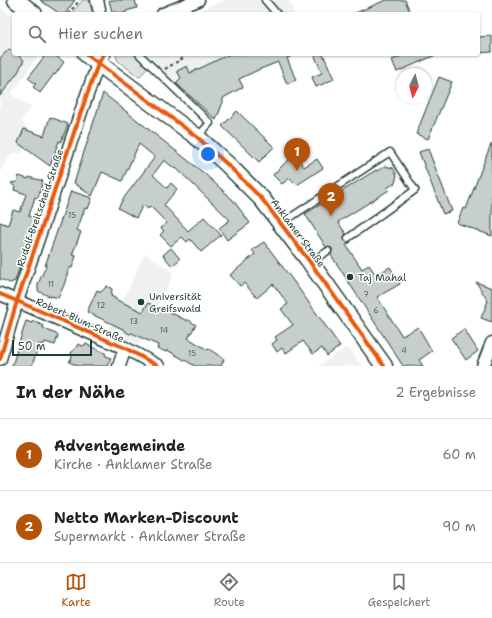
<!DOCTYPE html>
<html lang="de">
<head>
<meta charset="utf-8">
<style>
	body { margin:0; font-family:"Shantell Sans",sans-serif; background:#f2f2f2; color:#202124 }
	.compass { position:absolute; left:396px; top:68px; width:36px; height:36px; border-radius:50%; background:#fff; box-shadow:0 1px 3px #0004; rotate:186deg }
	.scale { position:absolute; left:12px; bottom:10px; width:80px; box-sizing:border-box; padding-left:4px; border:2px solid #1f3d34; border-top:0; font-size:11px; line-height:14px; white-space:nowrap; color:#1f3d34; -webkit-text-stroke:3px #fff; paint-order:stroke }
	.you { position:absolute; left:208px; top:154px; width:14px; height:14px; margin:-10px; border:3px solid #fff; border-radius:50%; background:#1a73e8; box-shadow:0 0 0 6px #1a73e833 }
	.badge { display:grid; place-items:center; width:26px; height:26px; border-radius:50%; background:#b45309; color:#fff; font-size:13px; font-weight:700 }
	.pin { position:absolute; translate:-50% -33px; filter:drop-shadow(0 1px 2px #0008) }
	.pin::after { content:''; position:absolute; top:21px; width:14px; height:12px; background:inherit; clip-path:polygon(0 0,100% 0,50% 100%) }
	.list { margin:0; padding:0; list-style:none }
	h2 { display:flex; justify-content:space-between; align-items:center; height:52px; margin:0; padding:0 16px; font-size:17px }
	h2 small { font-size:13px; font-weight:400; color:#757577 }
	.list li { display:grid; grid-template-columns:26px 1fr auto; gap:12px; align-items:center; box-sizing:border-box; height:72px; padding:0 16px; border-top:1px solid #e0e0e0 }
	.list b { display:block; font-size:15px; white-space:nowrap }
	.list p { margin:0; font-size:13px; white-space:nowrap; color:#757577 }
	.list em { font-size:13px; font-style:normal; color:#757577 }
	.icon { flex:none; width:22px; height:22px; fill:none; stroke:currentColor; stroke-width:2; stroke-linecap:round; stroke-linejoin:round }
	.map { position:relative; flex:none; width:492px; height:366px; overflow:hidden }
	.search { position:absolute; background:#fff; box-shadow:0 1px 3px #0004; left:12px; right:12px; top:12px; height:44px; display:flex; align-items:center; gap:10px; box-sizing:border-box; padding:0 14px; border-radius:4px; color:#757577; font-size:15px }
	.sheet { height:196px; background:#fff }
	nav { display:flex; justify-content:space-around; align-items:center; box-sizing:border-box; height:56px; border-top:1px solid #e0e0e0; background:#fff; font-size:11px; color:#757577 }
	nav a { display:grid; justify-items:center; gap:2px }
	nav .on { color:#b45309 }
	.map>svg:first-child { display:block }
</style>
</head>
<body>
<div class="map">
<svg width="492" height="366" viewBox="0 0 492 366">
	<rect width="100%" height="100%" fill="#fff"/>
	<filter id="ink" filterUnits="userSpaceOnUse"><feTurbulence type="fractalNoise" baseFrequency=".025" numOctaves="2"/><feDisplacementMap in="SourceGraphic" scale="8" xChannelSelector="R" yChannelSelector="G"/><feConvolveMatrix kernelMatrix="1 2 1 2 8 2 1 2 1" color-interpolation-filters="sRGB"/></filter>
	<g filter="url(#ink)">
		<g fill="#eef1f0">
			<path d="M225,0H289L294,14H191Z"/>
			<path d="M0,8L14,18V54H40L11,94L31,108L21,121L31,132L21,155L14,152L6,159L0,173Z"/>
			<path d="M143,54H296L258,70L210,95L199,106L175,85Z"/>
			<path d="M145,253L174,273L139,345L109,330Z"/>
			<path d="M348,347L362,366H318L344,349Z"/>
		</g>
		<g fill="#dee3e2" stroke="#7e908b">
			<path d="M83,0H89L93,14H71Z"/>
			<path d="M117,54H135L149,67L139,77L118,61L116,56Z"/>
		</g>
		<g fill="#c7cfcc" stroke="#1f3d34">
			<path d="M40,0H75L65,14H60Z"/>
			<path d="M109,0H135L137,8L126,11V13L112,12Z"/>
			<path d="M386,0H405L411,14H353Z"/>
			<path d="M492,36V52L478,53V37Z"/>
			<path d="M9,49L14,52V54H17L24,60L18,72L0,96V58Z"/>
			<path d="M46,54H53L64,62L55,75L54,74L40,93L33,87L36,84L28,78Z"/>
			<path d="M230,54H296L287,58L296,80L287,84L278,62L258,70L239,79L243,87L223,98V102L216,120L176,83L181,78L177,71L187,66L190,73Z"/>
			<path d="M314,54H323L334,79L316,87L312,77L322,73Z"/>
			<path d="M406,54H438L397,72L392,60Z"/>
			<path d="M439,77L452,82L428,139L416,134Z"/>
			<path d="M103,93L205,174L233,200L250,223L227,240L219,228L230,220L176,168L175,169L164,160L153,175L167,188L171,183L177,189L164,205L188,231L204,217L221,235L201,252L190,239L187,242L182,237L171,246L160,235L164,231L161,228L167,223L150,206L148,209L143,205L136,218L118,208L123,199L155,157L139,144L122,181L102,172L92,196L74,183Z"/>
			<path d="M237,111L274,147L259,162L222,126Z"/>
			<path d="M50,117L68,124L61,142L59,141L50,166L18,143L24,129L44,136Z"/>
			<path d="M491,144H492V236L457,223L463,208L466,209Z"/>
			<path d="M428,149L452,211L443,214L419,152Z"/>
			<path d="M296,155L304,167L317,159L323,168L297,185L290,178L282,184L273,175L286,162Z"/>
			<path d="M385,166L393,168L397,175L395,183L387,188L389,190L338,222L346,234L344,237V240L347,242H351L346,245L362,269L369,265L376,275L390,267L400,284L377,297L402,336L418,327L432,351L419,360L423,366H403L331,255L332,251V248L328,247H326L305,214L376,170L377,171Z"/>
			<path d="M19,176L28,179L29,177L43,181L38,198L35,197L29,216L36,218L15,281L10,283L0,279V222L8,225L13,210L20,212L26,194L14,190L15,187L11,183L17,182Z"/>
			<path d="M71,191L92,198L88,209L85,208L77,230L81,232L72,255L76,256L72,268H69L64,285L58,298L51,296V297L38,291V284L46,266H45Z"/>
			<path d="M264,242L294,282L340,346L327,356L322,348L313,354L303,341L286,353L282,348L277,352L272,344L277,340L275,337L293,325L281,309L288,304L273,284L257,298L244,283L240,286L230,275L255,254L252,250Z"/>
			<path d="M171,248L180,259L172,266L163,255Z"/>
			<path d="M476,282L492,288V322L481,318L488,301Z"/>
			<path d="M107,286L112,289L111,296L115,298V299L143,312L148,303L166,312V310L187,321V319L196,325L188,338L208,350L209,349L224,359L221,366H195L167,350L166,352L157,348L158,345L142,338L132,333L130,334L126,332L125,330L87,312L97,290L101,292Z"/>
			<path d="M26,321L32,323L33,321L44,326L43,328L58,335L55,345L45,342L44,345L39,344L32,366H12Z"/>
			<path d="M464,329L478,351L466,360L451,338Z"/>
			<path d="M78,344L83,346L86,344L105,353L106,356L111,358L107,366H78L69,362L72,357L71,354L73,350L75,349Z"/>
		</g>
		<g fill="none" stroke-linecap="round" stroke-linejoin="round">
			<g stroke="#1f3d34" stroke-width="9">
				<g id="service">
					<path d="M265,0L277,14"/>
					<path d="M139,54L210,123L198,136"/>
					<path d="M282,224L294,215L390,152L415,190L348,238"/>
					<path d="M310,262L328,251"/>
				</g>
			</g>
			<g stroke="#1f3d34" stroke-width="15">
				<g id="minor">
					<path d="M97,0L99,9"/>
					<path d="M163,14L198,0"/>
					<path d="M0,294L17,301L125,348L158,366"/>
					<path d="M0,359L17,301L83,106L98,64L104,54"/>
					<path d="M119,366L125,348"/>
					<path d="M483,366L492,343"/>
				</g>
			</g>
			<g stroke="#1f3d34" stroke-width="19">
				<g id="secondary">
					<path d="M16,0L34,14"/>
					<path d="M86,54L197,137L228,165L262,199L310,262L384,366"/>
				</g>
			</g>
			<g stroke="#1f3d34" stroke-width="2" stroke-dasharray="3 3" stroke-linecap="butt">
				<path d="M68,14L80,0"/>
				<path d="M165,69L185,57"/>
			</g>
			<use href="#service" stroke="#fff" stroke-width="6"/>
			<use href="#minor" stroke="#fff" stroke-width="12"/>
			<use href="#secondary" stroke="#fff" stroke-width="16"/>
			<g stroke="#fff" stroke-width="6">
				<g id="cycleway">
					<path d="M86,54L197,137L228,165L262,199L310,262L384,366"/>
					<path d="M0,294L17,301L125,348L158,366"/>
					<path d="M0,359L17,301L83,106L98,64L104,54"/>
				</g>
			</g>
			<use href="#cycleway" stroke="#e8590c" stroke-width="4"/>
		</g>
	</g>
	<g fill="#1f3d34" stroke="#fff" stroke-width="1.5">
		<circle cx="350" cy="277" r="4"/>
		<circle cx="141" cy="302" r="4"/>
	</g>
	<g text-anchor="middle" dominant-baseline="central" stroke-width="3" stroke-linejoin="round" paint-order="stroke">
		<g font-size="8" fill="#49625a">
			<text x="72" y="215">15</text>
			<text x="51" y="284">11</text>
			<text x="366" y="294">7</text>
			<text x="101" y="305">12</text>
			<text x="376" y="310">6</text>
			<text x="134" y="321">13</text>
			<text x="164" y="330">14</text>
			<text x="404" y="350">4</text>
			<text x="192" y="353">15</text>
		</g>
		<g font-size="10" fill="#1f3d34" stroke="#fff">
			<text transform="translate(40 208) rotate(-71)">Rudolf-Breitscheid-Straße</text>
			<text transform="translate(298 233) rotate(53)">Anklamer Straße</text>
			<text transform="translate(80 320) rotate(24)">Robert-Blum-Straße</text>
		</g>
		<g font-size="10" fill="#1f3d34" stroke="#fff" text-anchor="start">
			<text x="358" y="277">Taj Mahal</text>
			<text x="149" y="296">Universität<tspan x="149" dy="12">Greifswald</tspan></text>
		</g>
	</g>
</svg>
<svg class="compass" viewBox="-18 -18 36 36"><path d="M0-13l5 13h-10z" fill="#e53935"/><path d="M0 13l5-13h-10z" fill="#757577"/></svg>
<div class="scale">50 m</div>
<div class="you"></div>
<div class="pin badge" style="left:297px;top:171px">1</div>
<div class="pin badge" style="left:331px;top:216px">2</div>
<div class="search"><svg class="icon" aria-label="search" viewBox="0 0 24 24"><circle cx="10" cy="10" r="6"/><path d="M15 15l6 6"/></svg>Hier suchen</div>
</div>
<section class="sheet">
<h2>In der Nähe<small>2 Ergebnisse</small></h2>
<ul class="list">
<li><span class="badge">1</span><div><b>Adventgemeinde</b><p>Kirche · Anklamer Straße</p></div><em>60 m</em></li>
<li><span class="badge">2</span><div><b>Netto Marken-Discount</b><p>Supermarkt · Anklamer Straße</p></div><em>90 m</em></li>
</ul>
</section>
<nav>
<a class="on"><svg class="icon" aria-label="map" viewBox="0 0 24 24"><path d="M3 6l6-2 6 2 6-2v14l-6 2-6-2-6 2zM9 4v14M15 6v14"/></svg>Karte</a>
<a><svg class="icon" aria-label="directions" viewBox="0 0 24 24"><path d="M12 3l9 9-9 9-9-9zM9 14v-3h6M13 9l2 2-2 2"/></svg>Route</a>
<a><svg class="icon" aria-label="saved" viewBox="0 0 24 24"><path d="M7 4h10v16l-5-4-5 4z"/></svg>Gespeichert</a>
</nav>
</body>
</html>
